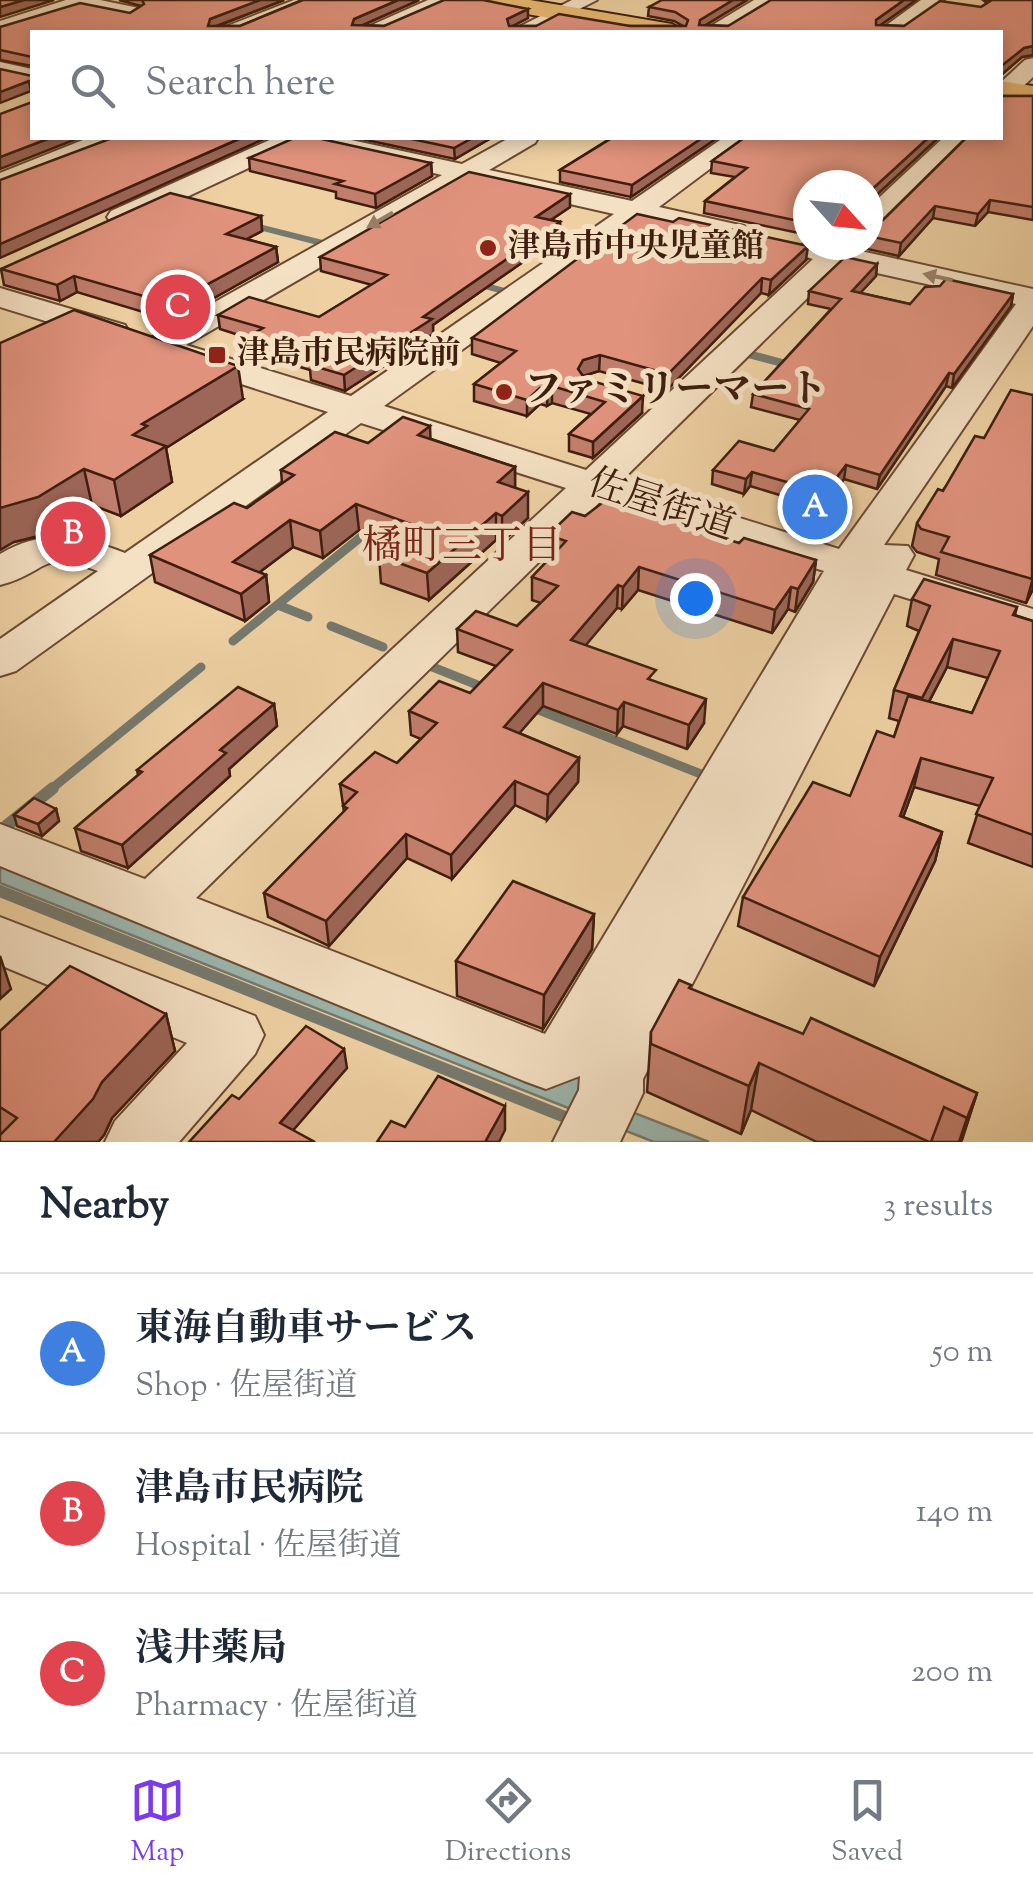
<!DOCTYPE html>
<html lang="en">
<head>
<meta charset="utf-8">
<style>
	body { margin:0; font-family:"Sorts Mill Goudy","Noto Serif JP",serif; background:#f2f2f3; color:#1f2937 }
	.compass { position:absolute; left:793px; top:170px; width:90px; height:90px; border-radius:50%; background:#fff; box-shadow:0 5px 15px #0003; rotate:117deg }
	.you { position:absolute; left:695px; top:598px; width:35px; height:35px; margin:-25px; border:8px solid #fff; border-radius:50%; background:#1a73e8; box-shadow:0 0 0 15px #1a73e833 }
	.badge { display:grid; place-items:center; width:65px; height:65px; border-radius:50%; background:#7c3aed; color:#fff; font-size:32px; font-weight:700 }
	.pin { position:absolute; translate:-50% -50%; border:5px solid #fff; box-shadow:0 2px 10px #0006 }
	.list { margin:0; padding:0; list-style:none }
	h2 { display:flex; justify-content:space-between; align-items:center; height:130px; margin:0; padding:0 40px; font-size:42px }
	h2 small { font-size:32px; font-weight:400; color:#747a83 }
	.list li { display:grid; grid-template-columns:65px 1fr auto; gap:30px; align-items:center; box-sizing:border-box; height:160px; padding:0 40px; border-top:2px solid #e0e1e3 }
	.list b { display:block; font-size:38px; white-space:nowrap }
	.list p { margin:0; font-size:32px; white-space:nowrap; color:#747a83 }
	.list em { font-size:32px; font-style:normal; color:#747a83 }
	.icon { flex:none; width:55px; height:55px; fill:none; stroke:currentColor; stroke-width:2; stroke-linecap:round; stroke-linejoin:round }
	.map { position:relative; flex:none; width:1033px; height:1142px; overflow:hidden }
	.search { position:absolute; background:#fff; box-shadow:0 5px 15px #0003; left:30px; right:30px; top:30px; height:110px; display:flex; align-items:center; gap:25px; box-sizing:border-box; padding:0 35px; border-radius:0px; color:#747a83; font-size:38px }
	.sheet { height:610px; background:#fff }
	nav { display:flex; justify-content:space-around; align-items:center; box-sizing:border-box; height:140px; border-top:2px solid #e0e1e3; background:#fff; font-size:28px; color:#747a83 }
	nav a { display:grid; justify-items:center; gap:5px }
	nav .on { color:#7c3aed }
	.map>svg:first-child { display:block }
</style>
</head>
<body>
<div class="map">
<svg width="1033" height="1142" viewBox="0 0 1033 1142">
	<rect width="100%" height="100%" fill="#eed0a2"/>
	<filter id="stains"><feTurbulence type="fractalNoise" baseFrequency=".002" numOctaves="4"/><feColorMatrix values="0 0 0 0 .2 0 0 0 0 .09 0 0 0 0 .02 0 0 0 .5 -.17"/></filter>
	<radialGradient id="worn" r=".72"><stop offset=".6" stop-color="#630" stop-opacity="0"/><stop offset="1" stop-color="#630" stop-opacity=".3"/></radialGradient>
	<path fill="#9bb5ad" stroke="#76796e" stroke-width="2.5" d="M0,857L571,1068L629,1111L709,1142H654L0,883Z"/>
	<g fill="none" stroke-linecap="round" stroke-linejoin="round">
		<g stroke="#76796e" stroke-width="6">
			<path d="M251,225L326,244"/>
			<path d="M478,284L504,291"/>
		</g>
		<path stroke="#76796e" stroke-width="8" d="M744,353L790,365"/>
		<g stroke="#76796e" stroke-width="9">
			<path d="M278,605L308,617"/>
			<path d="M331,626L383,647"/>
			<path d="M233,641L362,536"/>
			<path d="M425,664L485,688"/>
			<path d="M531,707L701,774"/>
			<path d="M50,790L201,667"/>
		</g>
		<g stroke="#76796e" stroke-width="12">
			<path d="M0,831L53,788"/>
			<path d="M0,891L575,1121"/>
		</g>
		<g stroke="#6b4a34" stroke-width="4">
			<g id="minor">
				<path d="M66,0H100L139,8L142,12L132,18L81,8L0,33V21Z"/>
				<path d="M294,0H322L240,32H212Z"/>
				<path d="M428,0H455L383,32H356Z"/>
				<path d="M572,0H597L534,32H509Z"/>
				<path d="M754,0H778L725,32H701Z"/>
				<path d="M921,0H944L900,32H877Z"/>
				<path d="M1033,58V77L1008,101L1000,103V83L1025,60Z"/>
				<path d="M0,62L32,69V83L0,76Z"/>
				<path d="M88,138H121L118,143L0,190V173Z"/>
				<path d="M274,138H342L462,164L509,138H538L535,143L489,170L632,201L723,138H751L659,207L744,226L748,232L744,238L734,241L642,220L384,406L586,470L813,259L803,256L798,250L803,244L860,245L856,250L1033,289V326L884,545L908,546L914,555L906,570L1033,609V638L894,594L643,1079V1093L620,1142H553L579,1090L580,1076L546,1089L524,1081L0,866V824L145,879L566,488L361,423L16,671L0,676V639L98,571C39,548 50,572 0,585V554C44,528 80,535 125,553L328,412L173,362L168,355L147,354L142,347L147,340L442,175L302,143L131,223H111L107,217L111,211ZM469,181L614,214L351,396L186,345ZM841,265L1016,304L839,549L621,481ZM602,500L824,571L545,1034L196,898Z"/>
				<path d="M943,138H969L878,229L868,231V208Z"/>
				<path d="M0,288L125,325L129,332L125,339L113,342L0,307Z"/>
				<path d="M0,917L255,1016L264,1035L255,1054L179,1142H105L115,1121L187,1043L0,965Z"/>
			</g>
		</g>
		<g stroke="#3f1e0f" stroke-width="4">
			<g id="major">
				<path d="M475,0H530L672,24L685,32H630L487,7Z"/>
				<path d="M1000,81L1033,86V104L1000,99Z"/>
			</g>
		</g>
		<use href="#minor" fill="#f4e0c3" fill-rule="evenodd"/>
		<use href="#major" fill="#e7b871" fill-rule="evenodd"/>
	</g>
	<g fill="#c17e6c" stroke="#3f1e0f" stroke-width="2.5" fill-rule="evenodd">
		<path d="M119,0H284L218,26H240L302,0H419L362,25L384,26L528,18L512,26H683L674,21L648,16L649,7L747,0L705,25L728,26L916,0L880,25L904,26L981,7L987,3L983,0H1033V55L1022,57L1000,76V32L32,66L0,60V27L130,13L141,6Z"/>
		<path d="M1003,96H1033V220L988,212L975,226L933,218L899,256L863,248L862,245H868V222L883,220L966,138Z"/>
		<path d="M357,138H491L455,159Z"/>
		<path d="M609,138H717L631,197L560,182V170L611,138Z"/>
		<path d="M744,138H938L868,203L808,185V235L704,213L705,201L735,177L711,173L712,161Z"/>
		<path d="M249,158L431,163L432,176L376,208L336,198V192L250,171Z"/>
		<path d="M570,207L551,220L560,222V236L433,325V334L345,391L311,380L310,370L249,352L248,338L220,329L218,315L319,317L372,285L321,271L320,257Z"/>
		<path d="M261,216L262,231L247,239L276,247L278,262L173,321L77,292L60,301L4,285L1,269Z"/>
		<path d="M806,260L769,295L761,293L667,390L599,371L583,376L585,379L642,413L593,458L569,451V434L591,414L552,403L547,406L540,404L527,416L474,401V384L501,363L472,354V338Z"/>
		<path d="M877,264L876,276L860,293L910,304L1013,294L1011,306L952,388L946,386L877,489L844,479L822,508L750,486L744,494L712,484L713,470L774,451L800,420L751,407L753,394L831,309L808,304L809,291Z"/>
		<path d="M0,343L243,399L166,448L172,482L121,516L92,505L47,534L14,542Z"/>
		<path d="M1033,395V589L1026,603L936,575L939,559L917,552L912,546L917,523L984,438Z"/>
		<path d="M431,439L515,467V488L528,518L502,542L496,540L429,600L381,583L379,556L394,544L359,530L323,558L293,547L260,572L266,575L269,602L245,621L155,582L150,555L247,508L282,483L281,470L368,443Z"/>
		<path d="M585,516L739,543L816,560L813,582L795,612L788,609L772,633L638,590L622,609L617,608L585,645L655,682L704,723L687,749L623,726L617,734L543,706L519,733L579,758L578,782L547,820L515,805L452,879L407,858L329,946L268,917L264,893L344,812L340,784L397,763L421,739L411,735L409,711L470,693L496,666L458,652L457,629L517,626L541,603L532,600V577L550,558L548,557V535Z"/>
		<path d="M912,599L1017,607L1015,615L1033,621V867L968,843L980,806L914,787L903,817L942,832L935,861L874,986L738,926L743,897L850,796L894,737L899,721L889,718L894,690L919,631L907,626ZM947,667L988,678L972,713L929,702Z"/>
		<path d="M274,704L277,726L229,769L230,776L128,868L81,851L75,828L138,775L137,770Z"/>
		<path d="M56,809L59,821L42,836L17,826L14,815Z"/>
		<path d="M594,914L592,949L543,1029L457,996L456,961Z"/>
		<path d="M690,989L803,1034L977,1093L961,1142H817L751,1110L741,1134L647,1092L651,1032Z"/>
		<path d="M166,1014L175,1051L112,1118L104,1135L98,1142H0V1031Z"/>
	</g>
	<g fill="#9d6658" stroke="#3f1e0f" stroke-width="2.5">
		<path d="M24,0H54L0,17V7Z"/>
		<path d="M260,0H284L211,28L208,26L210,19Z"/>
		<path d="M398,0H419L354,29L352,25L354,19Z"/>
		<path d="M733,0H747L699,29L700,20Z"/>
		<path d="M904,0H916L875,29L876,20Z"/>
		<path d="M528,9V18L507,29V19Z"/>
		<path d="M1033,46V55L1022,57L1000,76V67L1024,48Z"/>
		<path d="M29,81L31,91L0,103V92Z"/>
		<path d="M50,138H79L0,169V157Z"/>
		<path d="M241,138H266L0,258V244Z"/>
		<path d="M472,138H491L455,159L454,148Z"/>
		<path d="M702,138H717L631,197L632,185Z"/>
		<path d="M928,138H938L868,203V193Z"/>
		<path d="M431,163L432,176L376,208L375,194Z"/>
		<path d="M570,194V207L536,230V217Z"/>
		<path d="M990,200L988,212L975,226L978,214Z"/>
		<path d="M935,206L933,218L899,256L901,243Z"/>
		<path d="M261,216L262,231L228,249L226,234Z"/>
		<path d="M560,222V236L433,325V334L345,391L344,375L423,317Z"/>
		<path d="M808,246L806,260L769,295L771,280Z"/>
		<path d="M276,247L278,262L173,321L171,304Z"/>
		<path d="M877,264L876,276L850,304L852,291Z"/>
		<path d="M74,276L77,292L60,301L57,285Z"/>
		<path d="M762,278L761,293L667,390L668,374Z"/>
		<path d="M1013,294L1011,306L952,388L954,374Z"/>
		<path d="M600,355L599,371L583,376L578,369L583,360Z"/>
		<path d="M238,366L243,399L166,448L172,482L121,516L114,480L133,435L142,424Z"/>
		<path d="M949,373L946,386L877,489L880,475Z"/>
		<path d="M552,386V403L547,406L548,390Z"/>
		<path d="M540,388V404L527,416V400Z"/>
		<path d="M643,396L642,413L593,458V442Z"/>
		<path d="M430,426L431,451L418,435Z"/>
		<path d="M846,465L844,479L822,508L825,493Z"/>
		<path d="M515,467V493L498,482Z"/>
		<path d="M84,469L92,505L47,534L14,542L0,550V508Z"/>
		<path d="M752,472L750,486L744,494L746,479Z"/>
		<path d="M528,492V518L502,542V516Z"/>
		<path d="M356,504L359,530L323,558L320,531Z"/>
		<path d="M496,513V540L429,600L427,573Z"/>
		<path d="M290,520L293,547L237,589L233,562Z"/>
		<path d="M816,560L813,582L795,612L798,589Z"/>
		<path d="M639,567L638,590L622,609L623,587Z"/>
		<path d="M266,575L269,602L245,621L241,594Z"/>
		<path d="M1033,578V589L1026,603Z"/>
		<path d="M618,585L617,608L570,664L571,640Z"/>
		<path d="M791,587L788,609L772,633L775,610Z"/>
		<path d="M953,639L947,667L916,726L922,698Z"/>
		<path d="M543,683V706L504,751V727Z"/>
		<path d="M706,699L704,723L687,749L689,725Z"/>
		<path d="M624,702L623,726L617,734L618,710Z"/>
		<path d="M274,704L277,726L229,769L230,776L128,868L122,845L220,750Z"/>
		<path d="M579,758L578,782L547,820L548,795Z"/>
		<path d="M921,758L914,787L893,845L900,816Z"/>
		<path d="M515,781V805L452,879L451,855Z"/>
		<path d="M56,809L59,821L42,836L38,824Z"/>
		<path d="M942,832L935,861L874,986L880,957Z"/>
		<path d="M406,834L407,858L329,946L326,921Z"/>
		<path d="M594,914L592,949L543,1029L544,995Z"/>
		<path d="M0,956L11,989L0,999Z"/>
		<path d="M166,1014L175,1051L112,1118L104,1135L98,1142H54L102,1082Z"/>
		<path d="M344,1049L347,1068L283,1142L280,1123Z"/>
		<path d="M759,1063L751,1110L741,1134L749,1086Z"/>
		<path d="M977,1093L962,1140L959,1142L967,1118Z"/>
		<path d="M505,1106V1130L499,1142H485Z"/>
	</g>
	<g fill="#e0927d" stroke="#3f1e0f" stroke-width="2.5">
		<path d="M0,0H24L0,7Z"/>
		<path d="M142,0H260L210,19L208,26H240L303,0H398L354,19L352,25L384,26L444,0H483L528,9L507,19L509,26H536L559,14L630,26H686L688,20L675,12L649,7L662,0H733L700,20L699,25L728,26L771,0H904L876,20V25L904,26L940,1L981,7L992,0H1033V46L1024,48L1000,67V32H32V57L0,50V27L80,3L130,13L144,4Z"/>
		<path d="M0,69L32,76V72V84L29,81L0,92Z"/>
		<path d="M1000,94L1003,96H1033V207L990,200L978,214L935,206L901,243L868,236V222L883,220L966,138H1000Z"/>
		<path d="M32,102V138H50L0,157V114Z"/>
		<path d="M112,138H241L0,244V180Z"/>
		<path d="M294,138H317L431,163L375,194L335,184L343,181L249,158Z"/>
		<path d="M407,138H472L454,148Z"/>
		<path d="M612,138H702L632,185L560,170Z"/>
		<path d="M744,138H928L868,193V185H808V223L705,201L747,168L712,161Z"/>
		<path d="M469,172L570,194L536,217L560,222L423,317L432,319L344,375L310,365L320,358L247,337L263,328L218,315L249,297L319,317L387,275L320,257Z"/>
		<path d="M170,193L261,216L226,234L276,247L171,304L74,276L57,285L1,269Z"/>
		<path d="M637,214L673,222L679,218L808,246L771,280L762,278L668,374L600,355L583,360L578,369L585,379L643,396L593,442L569,434L605,402L552,386L548,390L540,388L527,400L474,384L516,351L472,338Z"/>
		<path d="M845,257L877,264L852,291L910,304L925,287L940,286L946,279L1013,294L954,374L949,373L880,475L846,465L825,493L752,472L746,479L713,470L739,441L774,451L809,409L753,394L841,299L809,291Z"/>
		<path d="M74,310L238,366L142,424L147,426L133,435L166,446L114,480L84,469L38,497L0,508V343Z"/>
		<path d="M1011,390L1033,395L1032,579L941,552L949,537L921,529L917,523L938,489L943,491L975,436L984,438Z"/>
		<path d="M403,417L430,426L418,435L515,467L498,482L528,492L502,516L496,513L427,573L379,556L416,526L356,504L320,531L290,520L233,562L266,575L241,594L150,555L234,503L247,508L294,475L281,470L335,432L368,443Z"/>
		<path d="M606,500L739,543L744,538L816,560L798,589L791,587L775,610L639,567L623,587L618,585L571,640L656,670L648,679L706,699L689,725L624,702L618,710L543,683L504,727L579,758L548,795L515,781L451,855L406,834L326,921L264,893L347,808L343,806L357,792L340,784L375,752L397,763L437,723L409,711L439,681L470,693L512,650L457,629L476,611L517,626L558,586L532,577L566,541L548,535L572,512L585,516Z"/>
		<path d="M924,579L1017,607L1013,615L1033,621V835L976,814L993,778L921,758L900,816L942,832L880,957L743,897L813,782L850,796L877,731L894,737L908,696L972,713L1000,651L953,639L922,698L894,690L930,606L912,599Z"/>
		<path d="M238,687L274,704L220,750L226,753L122,845L75,828L142,772L137,770Z"/>
		<path d="M34,798L56,809L38,824L14,815Z"/>
		<path d="M513,881L594,914L544,995L456,961Z"/>
		<path d="M70,966L166,1014L102,1082L93,1099L54,1142H0V1135L17,1118L0,1107V1031Z"/>
		<path d="M679,980L691,985L689,988L803,1034L811,1018L977,1093L967,1118L944,1107L931,1142H929L759,1063L749,1086L651,1044V1032Z"/>
		<path d="M306,1026L344,1049L280,1123L315,1142H189L232,1095L239,1099Z"/>
		<path d="M438,1076L505,1106L485,1142H377L391,1121L405,1127Z"/>
	</g>
	<defs><path id="oneway-solid" d="M-6-.8H1V-3.2L6.5 0L1 3.2V.8H-6Z" transform="scale(2.5)"/></defs>
	<g fill="#9a7f69">
		<use href="#oneway-solid" transform="translate(380 220) rotate(150)"/>
		<use href="#oneway-solid" transform="translate(938 277) rotate(-168)"/>
	</g>
	<g fill="#8f2418" stroke="#f4e0c3" stroke-width="4">
		<circle cx="488" cy="248" r="10"/>
		<rect x="207" y="345" width="20" height="20" rx="5"/>
		<circle cx="504" cy="392" r="10"/>
	</g>
	<g text-anchor="middle" dominant-baseline="central" stroke-width="10" stroke-linejoin="round" paint-order="stroke">
		<g font-size="32" font-weight="bold" fill="#3f1e0f" stroke="#f4e0c3" text-anchor="start">
			<text x="508" y="248">津島市中央児童館</text>
			<text x="237" y="355">津島市民病院前</text>
		</g>
		<g font-size="38" font-weight="bold" fill="#3f1e0f" stroke="#f4e0c3" text-anchor="start">
			<text x="524" y="392">ファミリーマート</text>
		</g>
		<g font-size="38" fill="#3f1e0f" stroke="#f4e0c3">
			<text transform="translate(661 507) rotate(18)">佐屋街道</text>
		</g>
		<g font-size="40" fill="#7a1f14" stroke="#f4e0c3">
			<text x="462" y="548">橘町三丁目</text>
		</g>
	</g>
	<rect width="100%" height="100%" filter="url(#stains)"/>
	<rect width="100%" height="100%" fill="url(#worn)"/>
</svg>
<svg class="compass" viewBox="-18 -18 36 36"><path d="M0-13l5 13h-10z" fill="#e53935"/><path d="M0 13l5-13h-10z" fill="#747a83"/></svg>
<div class="you"></div>
<div class="pin badge" style="left:815px;top:507px;background:#3f7fe0">A</div>
<div class="pin badge" style="left:73px;top:534px;background:#e0444e">B</div>
<div class="pin badge" style="left:178px;top:307px;background:#e0444e">C</div>
<div class="search"><svg class="icon" aria-label="search" viewBox="0 0 24 24"><circle cx="10" cy="10" r="6"/><path d="M15 15l6 6"/></svg>Search here</div>
</div>
<section class="sheet">
<h2>Nearby<small>3 results</small></h2>
<ul class="list">
<li><span class="badge" style="background:#3f7fe0">A</span><div><b>東海自動車サービス</b><p>Shop · 佐屋街道</p></div><em>50 m</em></li>
<li><span class="badge" style="background:#e0444e">B</span><div><b>津島市民病院</b><p>Hospital · 佐屋街道</p></div><em>140 m</em></li>
<li><span class="badge" style="background:#e0444e">C</span><div><b>浅井薬局</b><p>Pharmacy · 佐屋街道</p></div><em>200 m</em></li>
</ul>
</section>
<nav>
<a class="on"><svg class="icon" aria-label="map" viewBox="0 0 24 24"><path d="M3 6l6-2 6 2 6-2v14l-6 2-6-2-6 2zM9 4v14M15 6v14"/></svg>Map</a>
<a><svg class="icon" aria-label="directions" viewBox="0 0 24 24"><path d="M12 3l9 9-9 9-9-9zM9 14v-3h6M13 9l2 2-2 2"/></svg>Directions</a>
<a><svg class="icon" aria-label="saved" viewBox="0 0 24 24"><path d="M7 4h10v16l-5-4-5 4z"/></svg>Saved</a>
</nav>
</body>
</html>
